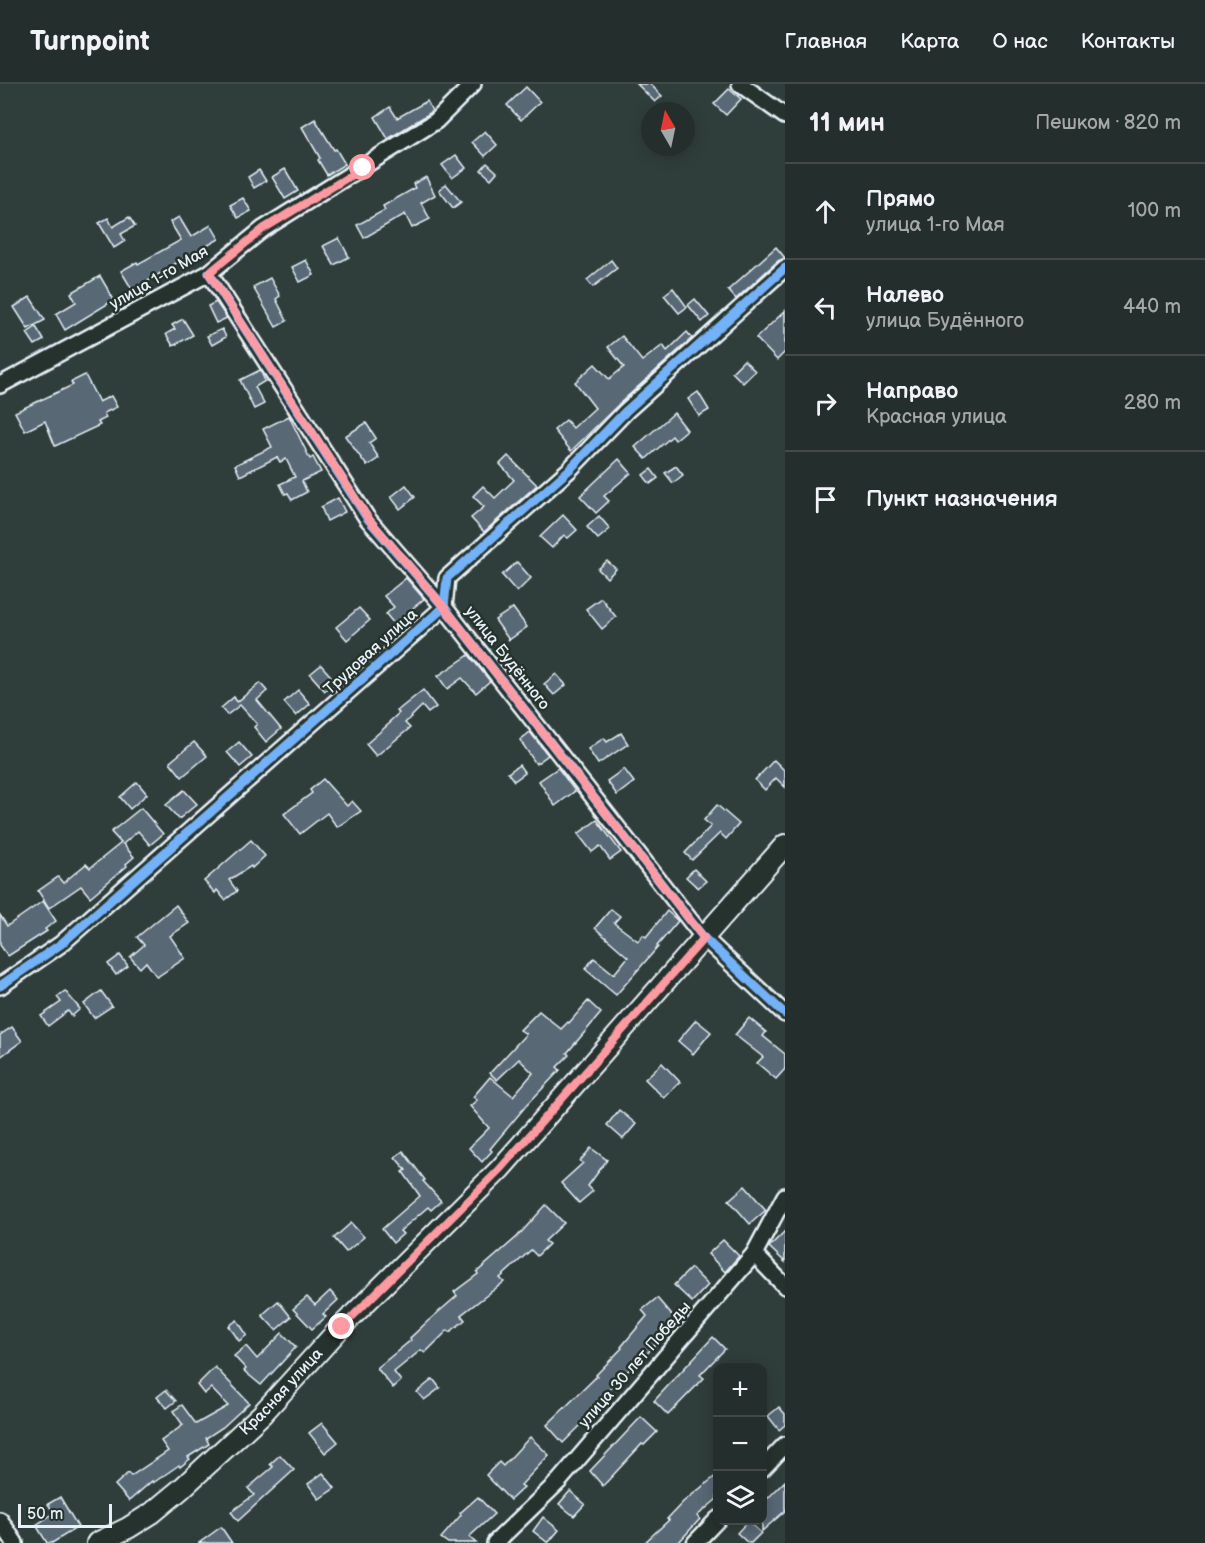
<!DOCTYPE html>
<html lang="ru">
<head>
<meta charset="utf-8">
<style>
	body { margin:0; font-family:"Balsamiq Sans",sans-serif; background:#2c3634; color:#f1f3f6 }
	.controls { position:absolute; right:18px; bottom:18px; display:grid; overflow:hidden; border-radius:12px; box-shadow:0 3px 15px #0003 }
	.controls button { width:54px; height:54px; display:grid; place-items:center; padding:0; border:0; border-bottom:2px solid #414a48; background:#242e2c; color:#f1f3f6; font:30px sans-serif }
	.compass { position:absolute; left:641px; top:18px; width:54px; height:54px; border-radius:50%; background:#242e2c; box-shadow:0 3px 15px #0003; rotate:351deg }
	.scale { position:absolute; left:18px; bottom:15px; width:94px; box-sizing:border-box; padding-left:6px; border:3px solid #e8f1f8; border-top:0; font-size:16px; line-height:21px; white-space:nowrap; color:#e8f1f8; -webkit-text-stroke:4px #26332d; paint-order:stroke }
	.stop { position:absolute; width:18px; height:18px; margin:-14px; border:4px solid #ff9aa2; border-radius:50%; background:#fff }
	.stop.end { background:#ff9aa2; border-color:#fff; box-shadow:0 2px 6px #0008 }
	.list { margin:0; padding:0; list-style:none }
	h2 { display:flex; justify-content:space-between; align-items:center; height:78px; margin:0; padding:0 24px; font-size:26px }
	h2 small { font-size:20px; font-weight:400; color:#a3a8a9 }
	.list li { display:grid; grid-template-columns:39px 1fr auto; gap:18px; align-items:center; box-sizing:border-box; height:96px; padding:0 24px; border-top:2px solid #414a48 }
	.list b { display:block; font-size:22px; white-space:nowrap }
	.list p { margin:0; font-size:20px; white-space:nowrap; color:#a3a8a9 }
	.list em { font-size:20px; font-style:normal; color:#a3a8a9 }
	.icon { flex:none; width:33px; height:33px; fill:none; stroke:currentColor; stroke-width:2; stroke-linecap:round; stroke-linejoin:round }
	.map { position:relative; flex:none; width:785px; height:1459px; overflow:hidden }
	header { display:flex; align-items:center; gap:36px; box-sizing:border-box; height:84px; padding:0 30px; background:#242e2c; border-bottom:2px solid #414a48 }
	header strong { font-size:28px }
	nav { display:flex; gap:33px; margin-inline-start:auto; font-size:21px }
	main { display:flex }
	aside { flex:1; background:#242e2c }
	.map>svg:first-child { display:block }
</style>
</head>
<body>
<header>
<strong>Turnpoint</strong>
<nav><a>Главная</a><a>Карта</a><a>О нас</a><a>Контакты</a></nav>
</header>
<main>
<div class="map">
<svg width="785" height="1459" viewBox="0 0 785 1459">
	<rect width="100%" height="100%" fill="#303e3b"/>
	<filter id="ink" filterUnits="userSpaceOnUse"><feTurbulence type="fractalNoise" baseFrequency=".0167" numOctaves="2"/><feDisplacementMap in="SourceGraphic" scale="12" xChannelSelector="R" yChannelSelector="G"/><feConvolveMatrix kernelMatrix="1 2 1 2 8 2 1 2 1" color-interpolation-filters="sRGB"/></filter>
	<g filter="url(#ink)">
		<g fill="#596875" stroke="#e8f1f8" stroke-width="1.5">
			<path d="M637,0H650L662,12L655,18Z"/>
			<path d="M526,3L540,18L521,36L507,21Z"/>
			<path d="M729,5L741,15L726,31L714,20Z"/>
			<path d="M427,17L432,27L430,29L388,55L375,33L390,23L397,34Z"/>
			<path d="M315,35L334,66L336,65L345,80L327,91L318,76L320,74L302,43Z"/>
			<path d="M485,47L497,61L485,72L472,58Z"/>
			<path d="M456,71L466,84L452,94L442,81Z"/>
			<path d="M487,79L497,88L491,95L481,86Z"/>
			<path d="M285,85L298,107L285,115L272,93Z"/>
			<path d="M259,86L266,97L254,104L248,93Z"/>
			<path d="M426,93L435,111L421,119L430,135L412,144L405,130L364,154L357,141L385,126L383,122L415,104L413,100Z"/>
			<path d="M446,100L461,118L453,124L439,106Z"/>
			<path d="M243,114L251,127L238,134L230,121Z"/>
			<path d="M129,133L135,142L121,150L125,157L114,164L99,139L108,134L113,143Z"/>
			<path d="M179,133L191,153L211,141L219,155L173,181L133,207L121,187L137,178L138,180L181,156L170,138Z"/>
			<path d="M339,154L349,173L334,181L323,162Z"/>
			<path d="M776,163L785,174L778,177L736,215L728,206Z"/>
			<path d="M306,176L314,191L300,198L292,183Z"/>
			<path d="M611,176L617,184L593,203L587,196Z"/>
			<path d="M100,192L114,216L65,246L56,230L76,218L71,209Z"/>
			<path d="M270,194L280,212L276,215L287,237L276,243L253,203Z"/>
			<path d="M673,204L687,223L679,229L664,211Z"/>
			<path d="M30,213L45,236L28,245L14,223Z"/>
			<path d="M695,215L709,232L702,238L688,221Z"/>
			<path d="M216,218L227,234L216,239L208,222Z"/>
			<path d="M785,227V268L777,276L756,254Z"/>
			<path d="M183,235L193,251L173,262L166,250L175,245L172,241Z"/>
			<path d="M36,243L44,256L35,261L27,249Z"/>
			<path d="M222,245L226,253L212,261L207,252Z"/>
			<path d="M687,248L692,254L619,320L571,367L554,346L566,336L573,344L595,324L575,298L595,280L609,295L624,283L608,263L622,252L642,277L663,261L667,267Z"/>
			<path d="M744,276L755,287L743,299L732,288Z"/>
			<path d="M260,286L265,297L255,303L264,320L254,325L240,296Z"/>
			<path d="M85,291L99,318L111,312L117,323L104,329L106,334L98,338L100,341L55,362L45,337L25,347L15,328L73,301L71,298Z"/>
			<path d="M698,308L709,326L699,332L688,315Z"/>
			<path d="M674,329L687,346L675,356L672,352L646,375L635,363Z"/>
			<path d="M289,332L310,375L313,373L321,388L302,397L307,408L292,416L288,409L285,410L280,400L295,393L286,375L280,378L277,373L240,392L235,381L272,363L263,345Z"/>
			<path d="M366,339L376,354L369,359L379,374L367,382L345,352Z"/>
			<path d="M508,372L537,401L484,448L471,434L484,423L473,412L483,402L495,414L514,396L500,380Z"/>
			<path d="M619,375L631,389L604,412L609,417L596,429L580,412Z"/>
			<path d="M676,382L683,391L673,399L665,389Z"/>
			<path d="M651,385L658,394L650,400L643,391Z"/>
			<path d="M406,401L415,413L400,425L391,413Z"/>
			<path d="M338,414L345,428L327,437L321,423Z"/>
			<path d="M563,431L577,446L568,454L564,451L552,464L540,453Z"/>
			<path d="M599,432L610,445L598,455L587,443Z"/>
			<path d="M607,477L616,485L607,494L598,485Z"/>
			<path d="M517,478L531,494L517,508L502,491Z"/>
			<path d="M406,494L424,515L402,533L407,539L399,546L386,530L394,523L384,512Z"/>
			<path d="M601,514L616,533L602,545L586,525Z"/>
			<path d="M359,524L370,536L347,556L336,543Z"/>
			<path d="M513,524L527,543L509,556L495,536Z"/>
			<path d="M469,571L490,597L476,609L462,594L447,605L438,592Z"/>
			<path d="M321,581L336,598L325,607L310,590Z"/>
			<path d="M556,590L566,601L554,611L544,600Z"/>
			<path d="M260,599L267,607L257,616L281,645L266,658L254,643L257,640L240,621L227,631L221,624L234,613L237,618Z"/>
			<path d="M298,606L310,620L296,632L284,618Z"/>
			<path d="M423,606L436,623L428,629L422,622L405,639L410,644L376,672L366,660L390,639L389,638L399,629L397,627Z"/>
			<path d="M530,648L548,671L536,680L520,656Z"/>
			<path d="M621,649L628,660L598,680L588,665L604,654L607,658Z"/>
			<path d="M194,658L207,672L182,693L170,678Z"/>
			<path d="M239,658L252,673L240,683L227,668Z"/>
			<path d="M774,676L785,687V703L776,694L765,706L755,696Z"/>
			<path d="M519,681L525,689L514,697L508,689Z"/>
			<path d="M558,684L575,707L555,722L539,697Z"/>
			<path d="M624,685L634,698L617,711L607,697Z"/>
			<path d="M323,695L347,722L352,717L361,727L337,743L327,729L300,750L284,730L312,709L310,706Z"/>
			<path d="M137,698L147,710L130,725L120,713Z"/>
			<path d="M184,706L197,720L179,735L166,721Z"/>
			<path d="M717,721L739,740L726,755L720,749L692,776L685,769L711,742L704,736Z"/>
			<path d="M141,724L163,750L150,761L138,747L123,760L134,773L126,780L127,782L90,813L81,802L49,824L38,807L58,793L63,799L86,780L90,784L121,759L111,748Z"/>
			<path d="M597,736L621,768L610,776L600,762L592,768L578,750Z"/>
			<path d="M251,756L265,772L252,784L251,782L229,796L237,807L225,816L217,806L215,809L204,797Z"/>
			<path d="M694,785L706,797L698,804L686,793Z"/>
			<path d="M43,817L56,837L45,845L47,847L8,872L0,861V831L7,842Z"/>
			<path d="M176,821L189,839L170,852L185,874L157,893L146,878L140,884L130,873L144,861L137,853Z"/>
			<path d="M611,825L620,832L614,839L638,857L643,851L646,853L667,827L678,837L657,862L658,863L616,911L585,885L594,874L614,890L628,873L595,844Z"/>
			<path d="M120,871L128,882L116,891L108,880Z"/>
			<path d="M65,907L80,925L72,932L68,927L48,942L41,932L61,918L57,913Z"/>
			<path d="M101,907L112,922L94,934L84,920Z"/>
			<path d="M588,917L601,929L567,969L569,971L557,983L560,986L525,1023L490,1065L492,1067L482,1078L469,1064L489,1044L470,1022L477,1016L473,1013L490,993L513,1012L533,989L519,975L497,996L490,989L526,950L520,946L539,927L561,945L568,938L569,939Z"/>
			<path d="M749,934L766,948L763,952L785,970V985L776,995L757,979L763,973L735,951Z"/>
			<path d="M696,936L711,948L693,970L678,957Z"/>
			<path d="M12,943L22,957L0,973V951Z"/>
			<path d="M662,979L680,998L664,1014L645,995Z"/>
			<path d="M619,1026L636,1040L623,1055L607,1041Z"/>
			<path d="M591,1064L607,1076L588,1102L593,1107L579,1119L561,1099L583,1079L580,1077Z"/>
			<path d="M403,1067L425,1096L423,1097L441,1117L431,1126L428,1123L400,1147L403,1150L393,1159L382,1145L420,1112L403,1088L406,1086L395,1073Z"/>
			<path d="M745,1102L766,1126L750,1140L729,1116Z"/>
			<path d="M546,1121L564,1139L545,1157L549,1160L537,1172L531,1166L500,1194L504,1198L461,1231L465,1236L450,1248L448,1246L425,1269L421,1266L394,1288L401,1297L393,1304L377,1284L411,1256L410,1254L428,1237L457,1212L454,1208L478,1190L477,1188L517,1153Z"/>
			<path d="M351,1139L364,1153L346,1168L334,1154Z"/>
			<path d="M785,1147V1178L769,1163Z"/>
			<path d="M723,1156L739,1172L725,1188L708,1170Z"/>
			<path d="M691,1184L708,1201L692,1218L674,1201Z"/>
			<path d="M330,1207L338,1216L323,1230L326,1233L312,1245L293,1225L307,1213L315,1221Z"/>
			<path d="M657,1214L675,1235L653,1254L657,1258L639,1279L637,1277L601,1315L604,1318L563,1359L547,1341L597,1292L596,1291L622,1264L621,1263L647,1232L642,1226Z"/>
			<path d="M278,1217L291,1233L276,1246L262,1231Z"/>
			<path d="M237,1236L247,1251L239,1257L229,1242Z"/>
			<path d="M282,1249L296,1263L261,1301L244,1287L246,1285L234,1272L246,1262L257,1275Z"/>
			<path d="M713,1253L725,1265L700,1291L704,1294L668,1331L654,1317Z"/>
			<path d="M215,1283L249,1319L223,1343L206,1354L209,1360L188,1373L190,1375L180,1383L179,1381L153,1399L152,1397L129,1417L115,1401L128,1389L131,1392L168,1367L161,1357L183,1341L173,1327L182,1321L196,1340L228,1322L211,1304L204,1310L197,1301Z"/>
			<path d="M433,1295L440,1304L424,1316L417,1308Z"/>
			<path d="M166,1306L176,1317L167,1324L157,1313Z"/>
			<path d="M779,1323L785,1330V1341L779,1346L768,1332Z"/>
			<path d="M641,1333L657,1348L644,1361L642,1360L603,1402L590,1387Z"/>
			<path d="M322,1339L338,1358L325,1369L309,1349Z"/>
			<path d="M530,1353L549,1371L521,1401L524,1403L510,1416L486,1391L499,1378L503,1382Z"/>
			<path d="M280,1371L294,1386L238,1437L231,1428L254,1411L248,1404L273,1383L270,1380Z"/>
			<path d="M323,1389L335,1404L319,1415L308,1400Z"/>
			<path d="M717,1391V1415L697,1432L700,1435L678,1459H644L669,1436L667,1435L683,1418Z"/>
			<path d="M785,1397V1427L762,1447V1420Z"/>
			<path d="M570,1407L585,1420L574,1432L559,1420Z"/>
			<path d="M60,1413L78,1443L52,1459H47L36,1441L54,1429L48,1420Z"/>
			<path d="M478,1413L494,1430L469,1453L476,1459H448L441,1454L461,1431L460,1429Z"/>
			<path d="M543,1433L559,1446L548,1459L533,1447Z"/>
			<path d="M748,1437L761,1449L751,1459H748L737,1449Z"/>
			<path d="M221,1443L232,1459H199Z"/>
		</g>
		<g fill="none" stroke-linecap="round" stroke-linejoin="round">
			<g stroke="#e8f1f8" stroke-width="20">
				<g id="minor">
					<path d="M740,0L785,32"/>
					<path d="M209,189L367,434L444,523L704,854L785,930"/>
					<path d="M0,301L209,189L263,145L436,37L473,0"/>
					<path d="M0,902L61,860L444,523L447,494L569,386L626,327L785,184"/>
					<path d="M754,1170L785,1202"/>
					<path d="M762,1385L785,1361"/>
					<path d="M0,1436L15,1459"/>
					<path d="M495,1459L559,1397L754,1170L785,1112"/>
					<path d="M695,1459L718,1435"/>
				</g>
			</g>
			<g stroke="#e8f1f8" stroke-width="24">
				<g id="major">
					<path id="s1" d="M97,1459L128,1444L152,1429L181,1405L262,1330L341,1243L500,1085L785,761"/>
				</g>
			</g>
			<use href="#minor" stroke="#26332d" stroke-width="15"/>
			<use href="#major" stroke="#26332d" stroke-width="20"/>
			<g stroke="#26332d" stroke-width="13">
				<g id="cycleway">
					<path d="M209,189L367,434L444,523L704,854L785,930"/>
					<path d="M0,902L61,860L444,523L447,494L569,386L626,327L785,184"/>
				</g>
			</g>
			<use href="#cycleway" stroke="#73b2f8" stroke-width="9"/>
		</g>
	</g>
	<g fill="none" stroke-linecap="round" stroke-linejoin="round" filter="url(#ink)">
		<path stroke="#ff9aa2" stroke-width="8" d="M342,1243L500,1085L704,854L444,523L368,434L209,189L263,145L363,84"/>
	</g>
	<g text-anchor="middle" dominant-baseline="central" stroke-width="5" stroke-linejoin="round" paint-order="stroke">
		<g font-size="16" fill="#e8f1f8" stroke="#26332d">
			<text transform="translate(159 194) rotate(-30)">улица 1-го Мая</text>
			<text transform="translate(371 568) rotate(-42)">Трудовая улица</text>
			<text transform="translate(507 574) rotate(52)">улица Будённого</text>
			<text transform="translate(635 1281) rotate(-49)">улица 30 лет Победы</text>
			<text stroke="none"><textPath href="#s1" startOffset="240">Красная улица</textPath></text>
		</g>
	</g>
</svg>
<div class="controls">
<button>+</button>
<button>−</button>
<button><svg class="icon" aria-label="layers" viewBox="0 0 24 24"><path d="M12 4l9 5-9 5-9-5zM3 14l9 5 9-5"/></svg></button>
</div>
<svg class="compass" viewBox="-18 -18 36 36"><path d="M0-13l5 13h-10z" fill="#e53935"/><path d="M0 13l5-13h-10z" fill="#a3a8a9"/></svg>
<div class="scale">50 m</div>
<div class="stop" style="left:363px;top:84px"></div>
<div class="stop end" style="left:342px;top:1243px"></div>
</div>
<aside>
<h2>11 мин<small>Пешком · 820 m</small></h2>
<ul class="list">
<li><svg class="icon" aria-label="ahead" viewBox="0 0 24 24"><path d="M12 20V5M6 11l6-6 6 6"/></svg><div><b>Прямо</b><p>улица 1-го Мая</p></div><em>100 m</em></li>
<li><svg class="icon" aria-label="left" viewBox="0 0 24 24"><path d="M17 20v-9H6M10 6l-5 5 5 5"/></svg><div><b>Налево</b><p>улица Будённого</p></div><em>440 m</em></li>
<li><svg class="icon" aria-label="right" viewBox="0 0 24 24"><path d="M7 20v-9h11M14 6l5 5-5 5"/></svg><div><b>Направо</b><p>Красная улица</p></div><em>280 m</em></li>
<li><svg class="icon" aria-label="arrive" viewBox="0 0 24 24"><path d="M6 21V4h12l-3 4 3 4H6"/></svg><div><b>Пункт назначения</b></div></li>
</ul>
</aside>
</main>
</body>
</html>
